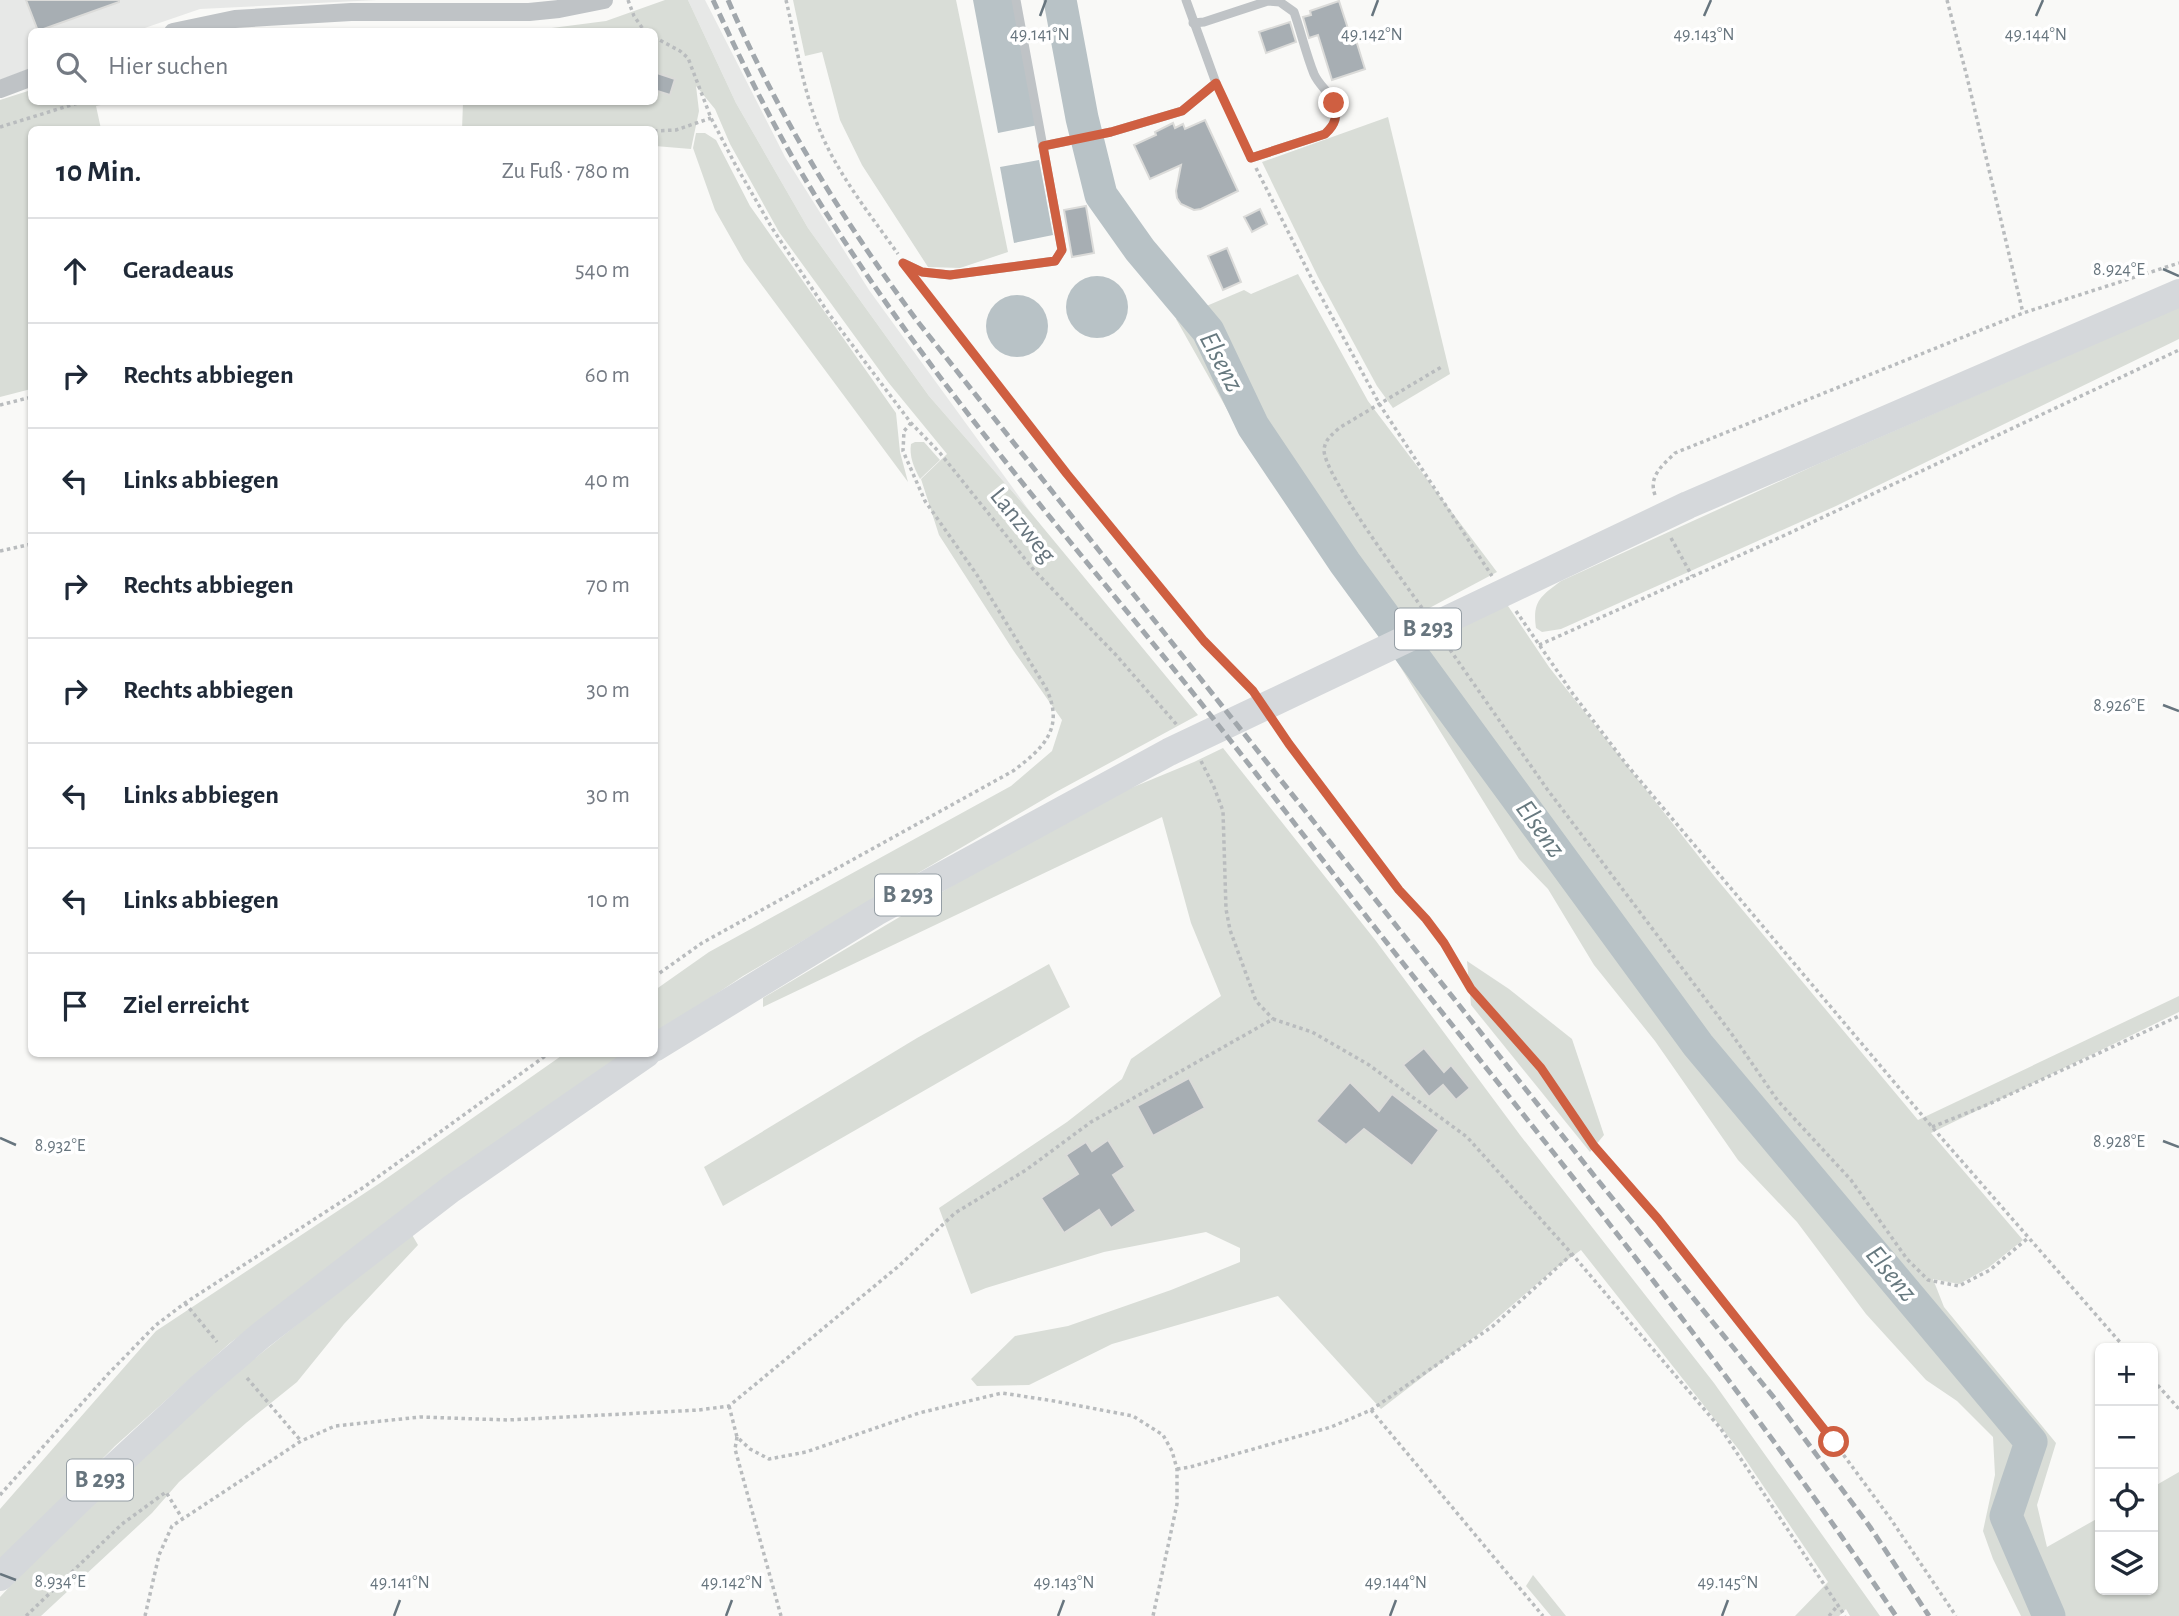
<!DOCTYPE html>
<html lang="de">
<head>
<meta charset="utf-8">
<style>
	body { margin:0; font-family:"Alegreya Sans",sans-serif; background:#f2f2f3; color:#1f2937 }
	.controls { position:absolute; right:21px; bottom:21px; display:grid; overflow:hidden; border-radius:10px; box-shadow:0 2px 5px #0004 }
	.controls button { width:63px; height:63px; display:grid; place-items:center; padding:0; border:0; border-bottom:2px solid #e0e1e3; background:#fff; color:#1f2937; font:35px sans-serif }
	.stop { position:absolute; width:21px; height:21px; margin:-16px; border:5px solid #cf5f41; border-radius:50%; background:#fff }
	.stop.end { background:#cf5f41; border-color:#fff; box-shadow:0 2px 7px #0008 }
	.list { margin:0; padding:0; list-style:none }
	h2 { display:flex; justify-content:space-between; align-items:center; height:91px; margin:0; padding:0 28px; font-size:30px }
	h2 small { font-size:23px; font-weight:400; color:#747a83 }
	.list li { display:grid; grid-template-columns:46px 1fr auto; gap:21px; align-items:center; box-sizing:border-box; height:105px; padding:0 28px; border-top:2px solid #e0e1e3 }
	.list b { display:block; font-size:26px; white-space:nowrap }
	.list em { font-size:23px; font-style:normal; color:#747a83 }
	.icon { flex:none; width:38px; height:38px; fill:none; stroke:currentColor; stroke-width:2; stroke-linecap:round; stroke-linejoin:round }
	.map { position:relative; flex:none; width:2179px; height:1616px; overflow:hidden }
	.search { position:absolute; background:#fff; box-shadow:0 2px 5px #0004; left:28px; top:28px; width:630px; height:77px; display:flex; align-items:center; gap:18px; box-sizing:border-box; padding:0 24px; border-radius:10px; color:#747a83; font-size:26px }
	.panel { position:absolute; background:#fff; box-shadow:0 2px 5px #0004; left:28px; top:126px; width:630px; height:931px; border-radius:10px }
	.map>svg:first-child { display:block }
</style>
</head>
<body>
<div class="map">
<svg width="2179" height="1616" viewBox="0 0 2179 1616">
	<rect width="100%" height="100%" fill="#f9f9f7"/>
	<g fill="#e7e8e7">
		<path d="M0,0H377L200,9L136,31L32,32L31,68L0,80Z"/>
		<path d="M688,0H705L785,157L869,290L1031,513L929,396L808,228L736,103Z"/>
	</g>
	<g fill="#d9ddd7">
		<path d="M665,0H688L736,103L808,228L929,396L1031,513L1198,715L1056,792L743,976L655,1035V990L709,952L1011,786L1052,751L1062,720L1013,650L939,535L921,479L947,454L888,382L779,232L730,144L715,109L696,86L699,111L691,149L655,146L654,130H462L463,102H654V32L470,31L544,29L606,21Z"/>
		<path d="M793,0H956L1008,252L960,268L928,267L862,165L840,120L822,52L805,56Z"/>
		<path d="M31,90L32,102H115L96,106L101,129L32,130L31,389L0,397V100Z"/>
		<path d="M1388,117L1450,374L1393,408L1377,386L1318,277L1262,162Z"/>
		<path d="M696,133H705L716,140L750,206L896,413L900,452L908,482L744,261L715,210L693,148Z"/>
		<path d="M1298,274L1368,401L1497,572L1420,613L1379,637L1250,450L1176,319L1244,290L1251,294Z"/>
		<path d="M2179,307V339L1836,506L1561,629L1542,632L1536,628C1532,601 1541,596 1561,581L1818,464Z"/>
		<path d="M915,442H924L940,460L920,479C914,468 909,456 911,444Z"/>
		<path d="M1506,603L1549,667L1715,877L1918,1120L2179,996V1012L1931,1133L2023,1240L1988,1268L1959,1284L1933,1279L1944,1307L2056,1443L2037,1505L2047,1547L2100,1517V1590H2153V1487L2179,1472V1616H2021L1993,1559L1983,1531L1995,1475L1993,1437L1957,1401L1926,1380L1866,1314L1797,1222L1738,1160L1655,1041L1594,965L1548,889L1519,859L1393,655Z"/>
		<path d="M1223,748L1376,941L1520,1135L1714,1383L1880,1616H1850L1846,1609L1839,1616H1795L1828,1582L1739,1450L1581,1250L1552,1271L1481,1332L1381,1409L1278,1296L1112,1344L1029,1385L977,1386L971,1379L1015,1336L1068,1326L1171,1290L1240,1262V1248L1206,1232L1104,1252L986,1288L971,1294L939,1208L1067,1122L1122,1079L1131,1059L1221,996L1191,923L1162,817L763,1007V998L1085,807L1194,762Z"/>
		<path d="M1467,961L1509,989L1572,1039L1604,1135L1590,1152L1471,1005Z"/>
		<path d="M1049,964L1070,1007L723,1206L704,1167L917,1038Z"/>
		<path d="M564,1054H627L230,1343L115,1446L0,1564V1509L156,1331L380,1183Z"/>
		<path d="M411,1233L418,1245L344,1324L297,1382L246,1423L179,1482L152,1513L41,1616H0V1597L59,1534L229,1379Z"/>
		<path d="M1533,1575L1566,1616H1551L1526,1586Z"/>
	</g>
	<g fill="#b8c2c6">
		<path d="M973,0H1014L1038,125L998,133Z"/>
		<path d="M1039,160L1053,235L1014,243L1000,167Z"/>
		<circle cx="1097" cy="307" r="31"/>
		<circle cx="1017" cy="326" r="31"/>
	</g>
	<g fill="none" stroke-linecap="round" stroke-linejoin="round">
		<path stroke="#b8c2c6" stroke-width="33" d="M1060,0L1082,118L1101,195L1140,250L1208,331L1253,426L1345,563L1698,1045L2031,1442L2006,1516L2049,1616"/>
	</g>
	<g fill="#a7aeb3" stroke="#dbdbd9" stroke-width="2">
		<path d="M26,0H119V2L38,31Z"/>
		<path d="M1339,1L1351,38L1355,37L1365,69L1332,80L1318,35L1309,38L1303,17L1311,15L1310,11Z"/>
		<path d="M1290,22L1296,42L1266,53L1259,32Z"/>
		<path d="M654,72L675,79L670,95L654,90Z"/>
		<path d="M1205,120L1238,191L1201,209L1194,210L1181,204L1177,198L1176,191L1181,165L1150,179L1134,145L1156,135L1155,132L1173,123L1175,128L1183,124L1185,129Z"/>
		<path d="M1086,206L1094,253L1072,257L1064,210Z"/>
		<path d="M1260,209L1267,224L1252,232L1244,217Z"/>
		<path d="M1227,248L1241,282L1223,290L1208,256Z"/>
		<path d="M1424,1048L1444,1072L1451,1065L1470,1088L1456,1100L1443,1085L1429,1097L1403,1065Z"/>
		<path d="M1189,1078L1205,1108L1153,1136L1137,1106Z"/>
		<path d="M1350,1082L1379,1111L1392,1094L1439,1130L1412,1166L1364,1129L1346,1145L1316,1121Z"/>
		<path d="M1108,1140L1125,1167L1113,1175L1136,1211L1111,1228L1099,1210L1064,1233L1041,1198L1078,1174L1066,1155L1086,1142L1092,1151Z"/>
	</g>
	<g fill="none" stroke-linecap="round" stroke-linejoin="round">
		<g stroke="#b9bcbe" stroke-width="3.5" stroke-dasharray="3.5 3.5" stroke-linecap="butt">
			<path d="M628,0L634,16L645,32"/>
			<path d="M786,0C796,42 802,86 818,126C836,172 869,213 898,254"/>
			<path d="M1947,0L1967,77L2023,313"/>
			<path d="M654,37L680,51L688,58L711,118L735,164L772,228L829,314L911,423L940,453L1033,569L1116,655L1177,725"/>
			<path d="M1221,95L1246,149"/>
			<path d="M0,127L81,102"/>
			<path d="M577,130L592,128L628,130"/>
			<path d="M654,131L676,130L711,118"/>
			<path d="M1256,168L1316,287L1380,405L1492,576"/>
			<path d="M921,285L1067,474L1204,641L1251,688"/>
			<path d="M0,405L32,397"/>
			<path d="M1655,495C1648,476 1663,465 1675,453L2023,313L2179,263"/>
			<path d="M1671,538L1692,576"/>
			<path d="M0,551L32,544"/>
			<path d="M1422,608C1404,582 1324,475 1324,450C1325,439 1332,435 1339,428L1443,366"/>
			<path d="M1516,611L1573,694L1627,765L1932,1127L2125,1348"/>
			<path d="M1446,644L1547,789L1731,1033L1778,1101L1851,1180L1907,1259L1928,1280L1959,1286L1990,1270L2028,1238"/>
			<path d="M1539,645L1783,536L2179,350"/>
			<path d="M1278,726L1289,744L1399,890L1426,919L1444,943L1471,989L1541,1068L1594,1146L1658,1219L1834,1442L1890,1518L1956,1616"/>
			<path d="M1201,761L1214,787L1223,811L1226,909L1230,930L1256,1001L1273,1019"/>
			<path d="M654,977L702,943L1013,771C1044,748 1065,728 1046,688L977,575L925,501L903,451L904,431L911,423"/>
			<path d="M1932,1127L1989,1104L2179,1016"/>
			<path d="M185,1303L217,1342"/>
			<path d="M247,1378L301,1441"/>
			<path d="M2153,1380L2179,1409"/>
			<path d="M729,1406L737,1437L750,1449L769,1459L806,1452L919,1413L1002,1393L1054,1401L1133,1416L1163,1435L1172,1451L1177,1469V1504L1153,1616"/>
			<path d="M1371,1410L1543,1616"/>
			<path d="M737,1437L735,1449L781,1616"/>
			<path d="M1177,1469L1190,1467L1331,1427L1371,1410L1493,1326L1572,1254"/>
			<path d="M0,1495L109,1373L156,1325L185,1303L364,1187L548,1054"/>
			<path d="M26,1616L122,1524L166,1492L182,1518"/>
			<path d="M145,1616L159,1555L172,1526L301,1441L335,1426L420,1417L508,1420L699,1410L729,1406L900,1265L955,1213L1026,1170L1091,1122L1273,1019L1312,1032L1369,1065L1467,1137L1572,1254L1721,1429L1845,1616"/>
			<path d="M1829,1616L1838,1605"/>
		</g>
		<g stroke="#bfc3c6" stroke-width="9">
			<path d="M1193,23L1204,22L1268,1L1280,2L1294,12C1301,32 1306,54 1314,74C1320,88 1334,94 1336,111C1337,121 1332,127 1325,134L1251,158"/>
			<path d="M1043,146L1111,132L1182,111L1216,83L1186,0"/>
			<path d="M903,263L922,272L950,275L1055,261L1062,250L1016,0"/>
		</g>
		<g stroke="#bfc3c6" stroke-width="18">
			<path d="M173,32L235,19L351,12H529L559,9L604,0"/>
			<path d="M0,89L32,77"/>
		</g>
		<g stroke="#d5d8db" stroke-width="28">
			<path d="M654,1048L876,912L1169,752L1688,505L2179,293"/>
			<path d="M0,1577L81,1498L203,1385L260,1336L451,1189L646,1054"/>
		</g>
		<g stroke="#a1a7ac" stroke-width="5" stroke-dasharray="10 5" stroke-linecap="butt">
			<path d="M713,0C748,76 786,152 832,222C935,384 1061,529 1181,678C1265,783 1345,891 1429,996C1590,1198 1752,1401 1896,1616"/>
			<path d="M728,0C778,115 843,221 918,322L1596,1178L1775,1399L1870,1527L1929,1616"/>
		</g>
	</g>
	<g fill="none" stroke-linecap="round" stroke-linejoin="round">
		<path stroke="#cf5f41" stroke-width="9" d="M1334,103C1337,117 1336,124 1325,134L1251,158L1216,83L1182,111L1111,132L1043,146L1062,250L1055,261L950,275L922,272L903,263L1067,474L1204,641L1253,691L1289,744L1399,890L1426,919L1444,943L1471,989L1541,1068L1594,1146L1658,1219L1834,1442"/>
	</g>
	<path fill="none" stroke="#67757e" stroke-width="2.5" d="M1040,16L1046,0M1372,16L1378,0M1704,16L1711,0M2036,16L2043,0M2163,269L2179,276M2163,705L2179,711M0,1138L16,1145M2163,1141L2179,1147M0,1574L16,1580M394,1616L400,1600M726,1616L732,1600M1058,1616L1064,1600M1390,1616L1396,1600M1722,1616L1728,1600"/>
	<g text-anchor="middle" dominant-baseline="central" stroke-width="7" stroke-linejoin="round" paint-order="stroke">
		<g fill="#fff" stroke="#959ea5" stroke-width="2">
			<rect x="1395" y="608.5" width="66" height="41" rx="5"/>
			<rect x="875" y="874.5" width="66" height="41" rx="5"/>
			<rect x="67" y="1459.5" width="66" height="41" rx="5"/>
		</g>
		<g font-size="24" font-weight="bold" fill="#67757e">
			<text x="1428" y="629">B 293</text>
			<text x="908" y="895">B 293</text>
			<text x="100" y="1480">B 293</text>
		</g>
		<g font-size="26" fill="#67757e" stroke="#fff">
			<text transform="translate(1023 525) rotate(51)">Lanzweg</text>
		</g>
		<g font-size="28" font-style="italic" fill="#67797f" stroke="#fff">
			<text transform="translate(1221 362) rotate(62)">Elsenz</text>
			<text transform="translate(1540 829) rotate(54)">Elsenz</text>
			<text transform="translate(1891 1274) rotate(50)">Elsenz</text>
		</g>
	</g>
	<g font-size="18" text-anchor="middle" fill="#67757e" stroke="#fff" stroke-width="7" stroke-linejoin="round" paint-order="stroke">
		<text x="1040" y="40">49.141°N</text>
		<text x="1372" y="40">49.142°N</text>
		<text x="2036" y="40">49.144°N</text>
		<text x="1704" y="40">49.143°N</text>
		<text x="2119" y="275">8.924°E</text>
		<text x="2119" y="711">8.926°E</text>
		<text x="2119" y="1147">8.928°E</text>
		<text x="60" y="1151">8.932°E</text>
		<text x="60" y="1587">8.934°E</text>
		<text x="400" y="1588">49.141°N</text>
		<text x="732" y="1588">49.142°N</text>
		<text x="1064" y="1588">49.143°N</text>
		<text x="1396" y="1588">49.144°N</text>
		<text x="1728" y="1588">49.145°N</text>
	</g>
</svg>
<div class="controls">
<button>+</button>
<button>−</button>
<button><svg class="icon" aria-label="locate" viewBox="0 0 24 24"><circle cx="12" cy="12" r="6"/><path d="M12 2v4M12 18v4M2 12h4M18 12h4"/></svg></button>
<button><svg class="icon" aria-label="layers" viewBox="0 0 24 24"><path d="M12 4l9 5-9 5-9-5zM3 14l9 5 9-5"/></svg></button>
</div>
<div class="stop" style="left:1834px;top:1442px"></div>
<div class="stop end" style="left:1334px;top:103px"></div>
<div class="search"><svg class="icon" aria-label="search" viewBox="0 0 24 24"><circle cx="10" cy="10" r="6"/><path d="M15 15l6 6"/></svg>Hier suchen</div>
<section class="panel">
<h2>10 Min.<small>Zu Fuß · 780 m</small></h2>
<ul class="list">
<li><svg class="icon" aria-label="ahead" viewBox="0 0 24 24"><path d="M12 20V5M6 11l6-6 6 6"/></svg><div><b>Geradeaus</b></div><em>540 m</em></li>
<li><svg class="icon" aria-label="right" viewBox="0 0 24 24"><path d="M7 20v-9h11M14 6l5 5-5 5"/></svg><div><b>Rechts abbiegen</b></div><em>60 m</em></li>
<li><svg class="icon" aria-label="left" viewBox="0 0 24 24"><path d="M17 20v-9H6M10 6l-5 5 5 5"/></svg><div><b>Links abbiegen</b></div><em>40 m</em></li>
<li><svg class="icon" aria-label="right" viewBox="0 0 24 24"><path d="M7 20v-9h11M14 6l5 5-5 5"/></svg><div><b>Rechts abbiegen</b></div><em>70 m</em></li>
<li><svg class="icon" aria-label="right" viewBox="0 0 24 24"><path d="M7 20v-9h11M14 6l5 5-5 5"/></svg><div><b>Rechts abbiegen</b></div><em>30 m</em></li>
<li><svg class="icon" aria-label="left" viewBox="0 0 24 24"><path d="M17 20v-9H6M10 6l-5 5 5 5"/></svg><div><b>Links abbiegen</b></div><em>30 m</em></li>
<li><svg class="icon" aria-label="left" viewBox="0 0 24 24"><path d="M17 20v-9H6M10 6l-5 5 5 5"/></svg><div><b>Links abbiegen</b></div><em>10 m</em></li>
<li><svg class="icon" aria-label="arrive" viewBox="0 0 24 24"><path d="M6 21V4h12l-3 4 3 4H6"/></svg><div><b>Ziel erreicht</b></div></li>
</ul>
</section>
</div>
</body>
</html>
